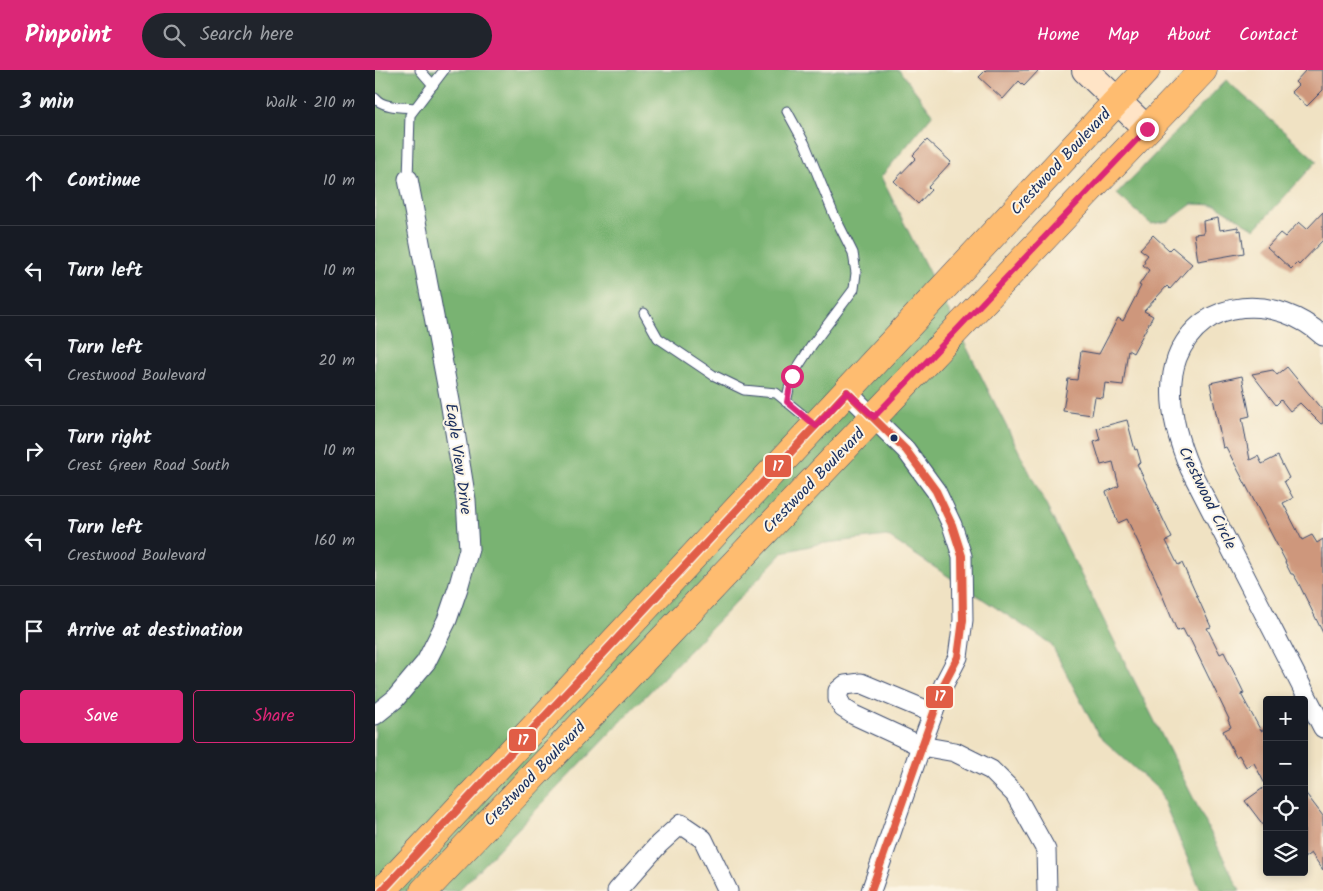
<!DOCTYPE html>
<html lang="en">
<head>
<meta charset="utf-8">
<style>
	body { margin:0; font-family:Kalam,sans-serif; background:#20242c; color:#f1f3f6 }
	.controls { position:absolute; right:15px; bottom:15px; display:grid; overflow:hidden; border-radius:5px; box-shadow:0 2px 8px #0003 }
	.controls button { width:45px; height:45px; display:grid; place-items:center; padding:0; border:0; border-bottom:1px solid #363941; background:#171b24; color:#f1f3f6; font:25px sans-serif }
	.stop { position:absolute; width:15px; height:15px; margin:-11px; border:4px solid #db2777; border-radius:50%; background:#fff }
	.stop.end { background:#db2777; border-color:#fff; box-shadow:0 1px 5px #0008 }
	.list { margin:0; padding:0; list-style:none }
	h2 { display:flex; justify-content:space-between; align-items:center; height:65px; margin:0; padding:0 20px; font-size:21px }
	h2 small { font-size:16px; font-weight:400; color:#9ea1a6 }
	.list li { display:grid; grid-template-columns:32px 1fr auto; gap:15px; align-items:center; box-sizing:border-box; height:90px; padding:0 20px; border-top:1px solid #363941 }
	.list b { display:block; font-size:19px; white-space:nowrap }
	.list p { margin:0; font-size:16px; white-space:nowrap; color:#9ea1a6 }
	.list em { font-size:16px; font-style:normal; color:#9ea1a6 }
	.actions { display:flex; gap:10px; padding:15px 20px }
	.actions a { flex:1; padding:11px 0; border:1px solid #db2777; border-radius:5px; text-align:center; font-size:18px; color:#db2777 }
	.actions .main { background:#db2777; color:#fff }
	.icon { flex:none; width:28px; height:28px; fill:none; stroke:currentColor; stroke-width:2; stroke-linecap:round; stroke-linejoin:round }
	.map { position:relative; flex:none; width:948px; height:821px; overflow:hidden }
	header { display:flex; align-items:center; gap:30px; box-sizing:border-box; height:70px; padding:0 25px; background:#db2777; color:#fff }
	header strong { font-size:24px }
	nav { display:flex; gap:28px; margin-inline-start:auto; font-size:18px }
	.search { width:350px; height:45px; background:#20242c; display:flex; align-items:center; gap:12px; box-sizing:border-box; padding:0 18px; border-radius:28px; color:#9ea1a6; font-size:19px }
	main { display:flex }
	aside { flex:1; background:#171b24 }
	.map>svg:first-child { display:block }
</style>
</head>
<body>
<header>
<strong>Pinpoint</strong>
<div class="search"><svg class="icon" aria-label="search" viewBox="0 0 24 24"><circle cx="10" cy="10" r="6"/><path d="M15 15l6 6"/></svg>Search here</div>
<nav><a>Home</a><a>Map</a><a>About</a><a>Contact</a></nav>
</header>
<main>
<aside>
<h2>3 min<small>Walk · 210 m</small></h2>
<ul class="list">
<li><svg class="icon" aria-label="ahead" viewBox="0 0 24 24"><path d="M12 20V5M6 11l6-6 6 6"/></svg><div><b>Continue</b></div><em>10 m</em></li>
<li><svg class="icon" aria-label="left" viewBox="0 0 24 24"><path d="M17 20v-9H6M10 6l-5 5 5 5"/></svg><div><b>Turn left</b></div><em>10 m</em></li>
<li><svg class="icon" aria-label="left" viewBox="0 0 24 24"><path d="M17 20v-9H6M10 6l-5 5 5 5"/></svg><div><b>Turn left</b><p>Crestwood Boulevard</p></div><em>20 m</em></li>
<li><svg class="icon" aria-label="right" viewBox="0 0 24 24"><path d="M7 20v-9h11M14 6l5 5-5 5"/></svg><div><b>Turn right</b><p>Crest Green Road South</p></div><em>10 m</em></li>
<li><svg class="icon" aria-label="left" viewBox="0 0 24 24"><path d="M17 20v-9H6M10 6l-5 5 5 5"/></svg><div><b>Turn left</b><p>Crestwood Boulevard</p></div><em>160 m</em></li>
<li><svg class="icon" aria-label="arrive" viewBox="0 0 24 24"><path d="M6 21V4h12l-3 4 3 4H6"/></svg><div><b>Arrive at destination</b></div></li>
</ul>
<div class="actions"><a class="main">Save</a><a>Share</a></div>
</aside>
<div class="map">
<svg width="948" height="821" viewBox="0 0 948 821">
	<rect width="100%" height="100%" fill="#fcf5e5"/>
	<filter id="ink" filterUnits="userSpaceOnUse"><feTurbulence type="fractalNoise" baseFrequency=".02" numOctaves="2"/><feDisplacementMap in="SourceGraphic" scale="10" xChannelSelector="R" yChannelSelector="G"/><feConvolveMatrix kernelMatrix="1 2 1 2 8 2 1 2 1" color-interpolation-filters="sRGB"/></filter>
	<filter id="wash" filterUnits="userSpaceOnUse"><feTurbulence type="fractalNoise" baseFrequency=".0096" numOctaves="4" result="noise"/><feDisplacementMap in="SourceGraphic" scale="20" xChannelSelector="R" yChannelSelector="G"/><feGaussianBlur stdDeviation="1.12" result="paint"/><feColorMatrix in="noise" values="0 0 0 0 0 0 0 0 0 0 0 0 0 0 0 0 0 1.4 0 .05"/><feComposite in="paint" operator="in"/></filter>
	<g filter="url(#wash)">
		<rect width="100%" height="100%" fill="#f0e2c3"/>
		<g fill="#79b372" stroke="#4a7168">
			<path d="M0,0H524L558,44L506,107L865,821H826L784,720L724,666L676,574L512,466L443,474L409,482L83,821H0Z"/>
			<path d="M851,10L942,91L880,159L841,135L817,134L794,151L776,154L742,124Z"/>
		</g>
		<g id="blocks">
			<g fill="#ce977b">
				<path d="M611,0H664L649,16L644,11L628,29L604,7Z"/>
				<path d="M931,0H948V20L932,36L916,22L923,15L920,12Z"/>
				<path d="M552,70L576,92L553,117L556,120L543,134L519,111L541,88L538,85Z"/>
				<path d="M948,142V170L924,195L922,193L916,199L892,177L905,163L910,167L924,152L932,159Z"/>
				<path d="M843,148L845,160L863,157V161L866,160L869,183L823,191L819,164L829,163L828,151Z"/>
				<path d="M778,165L794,180L797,177L817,194L795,219L792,216L769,241L778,246L758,283L753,280L748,315L730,313L728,328L720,327L717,345L688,341L693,309L702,310L706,281L724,284L743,248L748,251L766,216L764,215L774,200L768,195L770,192L769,190L773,185L765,179Z"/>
				<path d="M912,297L948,341V353L946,354L925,333L915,341L906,330L901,335L877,304L898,300L902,305Z"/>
				<path d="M867,306L875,346L867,348L875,390L883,386L887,394L903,386L914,408L909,411L918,428L908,433L927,470L937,465L942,473L948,469V563L923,512L918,504H916L910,492H911L851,377L848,378L835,313Z"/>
				<path d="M752,350L760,380L762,379L766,393L762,394L797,468L791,471L803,495L807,493L836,557L832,558L845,584L849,582L869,623L866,624L886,661L892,658V760L870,731L891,716L879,693L871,697L864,685L861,687L848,661L856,657L853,650L854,649L814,567H812L808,559L802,561L781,510L752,449L743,453L731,422L744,416L738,392L726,395L719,372L725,370L722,358Z"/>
				<path d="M929,721L948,746V800L936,783L929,788Z"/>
			</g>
		</g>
	</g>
	<g filter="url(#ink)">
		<use href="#blocks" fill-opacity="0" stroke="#3b4a6d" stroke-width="1"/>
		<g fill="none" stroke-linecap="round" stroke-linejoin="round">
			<g stroke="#3b4a6d" stroke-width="11">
				<g id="lane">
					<path d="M45,0L58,15"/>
					<path d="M0,28C8,38 28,37 40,38"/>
					<path d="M33,109L35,45L69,0"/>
					<path d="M269,243L283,268L338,305L369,320L401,323L439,354"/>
					<path d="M411,332L417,306L437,275L479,219L481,203L478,183L459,145L430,74L412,41"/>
				</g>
			</g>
			<g stroke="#3b4a6d" stroke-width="21">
				<g id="street">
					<path d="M948,266C903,225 827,224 802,288C789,324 801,366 815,399L948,658"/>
					<path d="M472,322L531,380L561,421L577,455L587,486L588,550L583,587L569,614L546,676L496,821"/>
					<path d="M558,643L486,613L470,615L463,621V629L468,638L479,645L546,676L580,682L616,700L640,724L671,780L672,821"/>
					<path d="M0,645L20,629L51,592L72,550L83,518L94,479L91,430L75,331L33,109"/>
					<path d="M242,821L284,774L306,754L328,769L353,821"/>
				</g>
			</g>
			<g stroke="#3b4a6d" stroke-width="28">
				<path id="secondary" d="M710,0L772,59"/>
			</g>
			<g stroke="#3b4a6d" stroke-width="29">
				<g id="primary">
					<path d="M7,821L771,0"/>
					<path d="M49,821L828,0"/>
				</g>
			</g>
			<use href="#lane" stroke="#fff" stroke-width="9"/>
			<use href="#street" stroke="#fff" stroke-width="19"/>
			<use href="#secondary" stroke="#ffe4c6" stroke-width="26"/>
			<use href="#primary" stroke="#febc70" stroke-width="28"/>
			<g stroke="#fcf5e5" stroke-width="11">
				<path id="bus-1" d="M7,821L472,322L531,380L561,421L577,455L587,486L588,550L583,587L569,614L496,821"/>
			</g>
			<use href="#bus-1" stroke="#e15d46" stroke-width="8"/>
		</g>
	</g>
	<g fill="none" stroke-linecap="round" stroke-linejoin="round" filter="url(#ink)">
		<path stroke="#db2777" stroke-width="6" d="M417,306L412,332L441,356L472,322L499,347L772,59"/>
	</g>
	<circle fill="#1b2f5e" stroke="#fcf5e5" stroke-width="2" cx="519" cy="368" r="4.5"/>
	<g text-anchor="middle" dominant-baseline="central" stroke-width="4" stroke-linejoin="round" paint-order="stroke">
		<g font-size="16" fill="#1b2f5e" stroke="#fcf5e5">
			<text transform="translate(686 92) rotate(-47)">Crestwood Boulevard</text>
			<text transform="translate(83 389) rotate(82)">Eagle View Drive</text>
			<text transform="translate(439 411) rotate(-46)">Crestwood Boulevard</text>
			<text transform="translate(832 428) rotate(64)">Crestwood Circle</text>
			<text transform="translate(160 704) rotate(-46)">Crestwood Boulevard</text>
		</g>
	</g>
	<g stroke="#fcf5e5" stroke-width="2">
		<rect x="389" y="384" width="28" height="24" rx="5" fill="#e15d46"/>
		<rect x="550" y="615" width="29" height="24" rx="5" fill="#e15d46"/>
		<rect x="133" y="658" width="29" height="24" rx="5" fill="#e15d46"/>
	</g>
	<g font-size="14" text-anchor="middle" font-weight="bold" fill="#fff">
		<text x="403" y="401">17</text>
		<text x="565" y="631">17</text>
		<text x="148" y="675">17</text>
	</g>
</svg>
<div class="controls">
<button>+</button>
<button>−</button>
<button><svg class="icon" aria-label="locate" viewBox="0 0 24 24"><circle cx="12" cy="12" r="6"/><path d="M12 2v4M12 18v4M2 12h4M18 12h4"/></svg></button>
<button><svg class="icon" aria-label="layers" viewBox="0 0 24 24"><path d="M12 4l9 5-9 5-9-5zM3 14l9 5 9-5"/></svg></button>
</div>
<div class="stop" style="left:417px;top:306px"></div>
<div class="stop end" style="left:772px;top:59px"></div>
</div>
</main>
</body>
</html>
